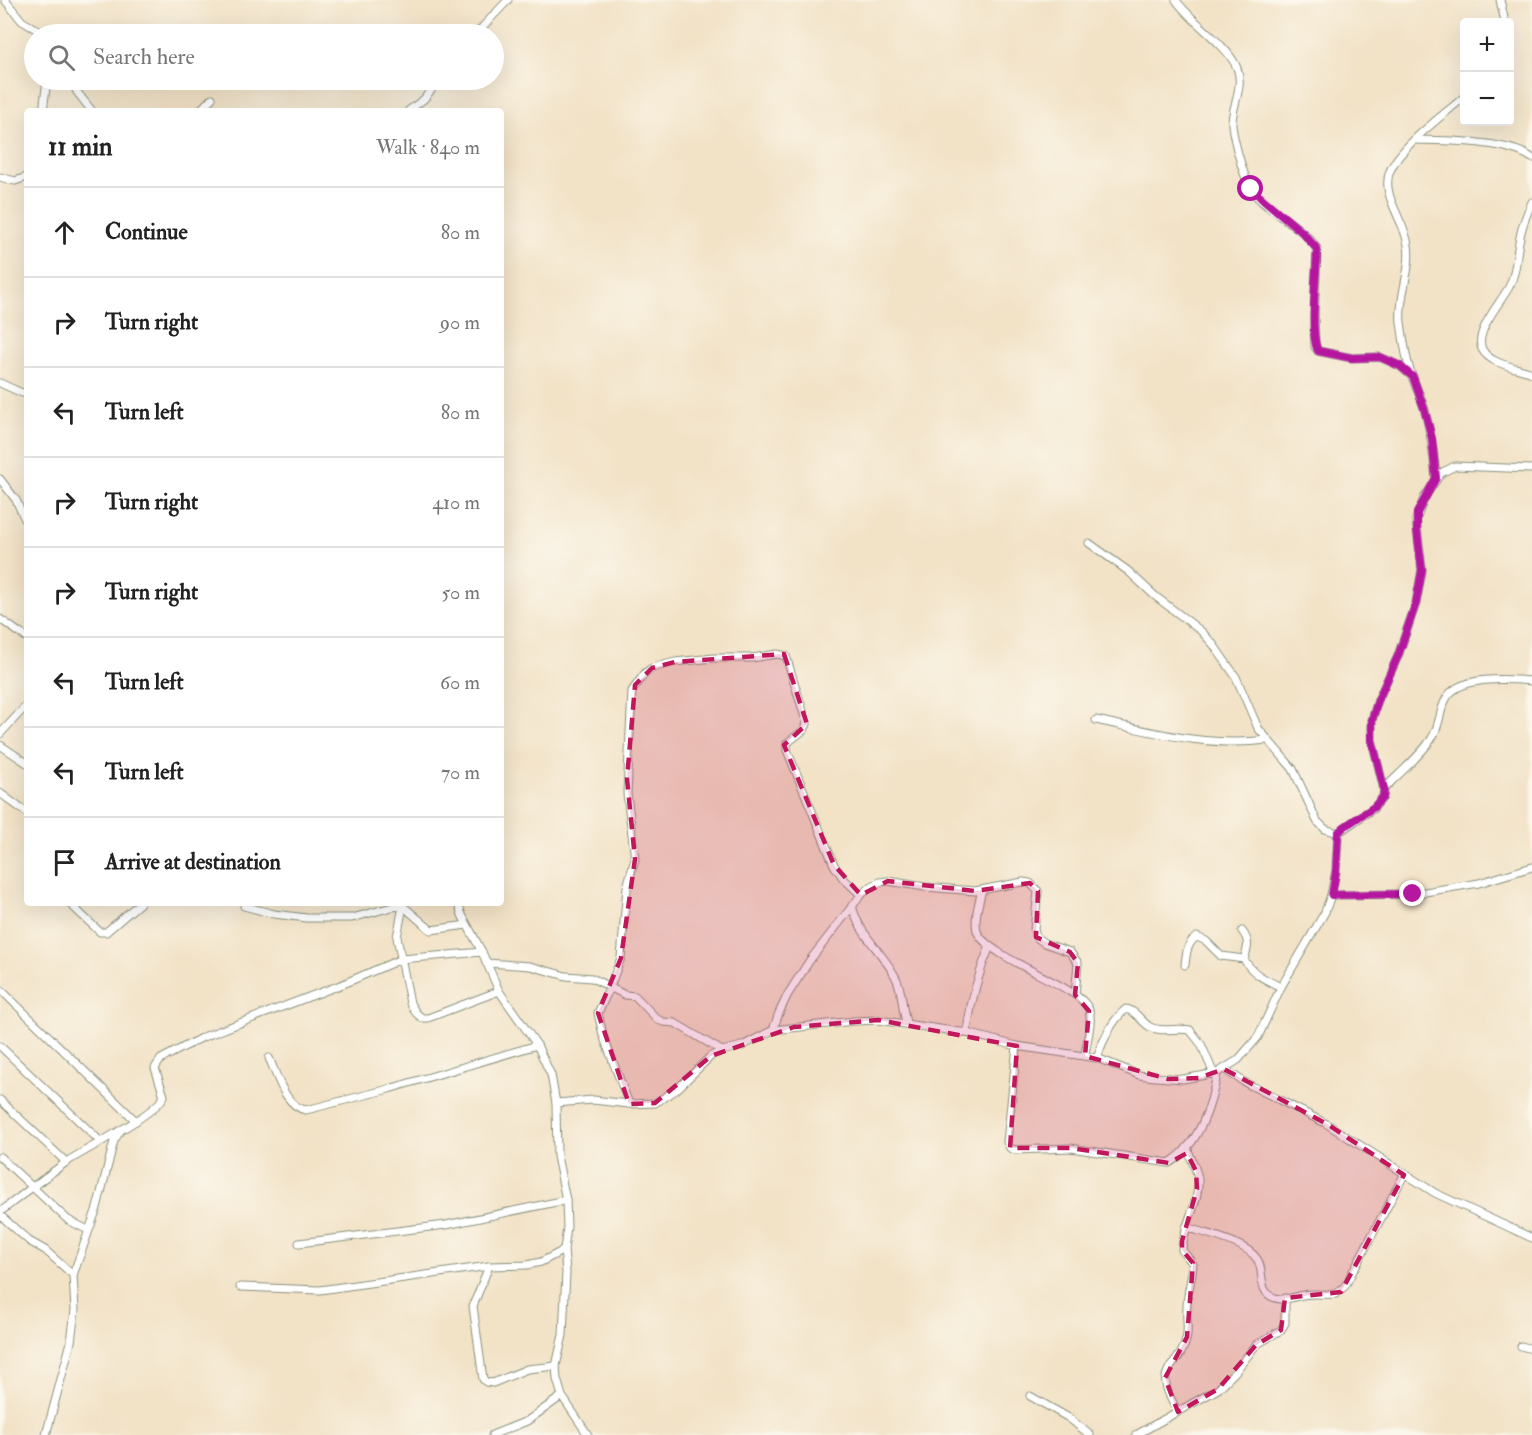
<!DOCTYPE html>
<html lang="en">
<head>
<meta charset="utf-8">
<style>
	body { margin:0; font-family:"IM FELL Double Pica",serif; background:#f2f2f2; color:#222 }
	.controls { position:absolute; right:18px; top:18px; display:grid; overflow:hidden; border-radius:6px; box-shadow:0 6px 24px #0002 }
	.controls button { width:54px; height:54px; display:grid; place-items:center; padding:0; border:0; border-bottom:2px solid #e0e0e0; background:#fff; color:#222; font:30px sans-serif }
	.stop { position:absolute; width:18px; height:18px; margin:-14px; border:4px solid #b5179e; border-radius:50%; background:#fff }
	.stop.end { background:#b5179e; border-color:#fff; box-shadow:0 2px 6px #0008 }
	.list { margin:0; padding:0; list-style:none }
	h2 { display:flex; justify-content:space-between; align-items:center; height:78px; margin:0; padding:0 24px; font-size:26px }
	h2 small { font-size:20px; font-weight:400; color:#767676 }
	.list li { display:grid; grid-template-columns:39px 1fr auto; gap:18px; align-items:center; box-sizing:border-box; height:90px; padding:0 24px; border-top:2px solid #e0e0e0 }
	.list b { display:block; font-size:22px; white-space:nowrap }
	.list em { font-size:20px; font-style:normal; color:#767676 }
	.icon { flex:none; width:33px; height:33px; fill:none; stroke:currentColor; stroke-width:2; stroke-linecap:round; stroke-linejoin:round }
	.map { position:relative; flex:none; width:1532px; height:1435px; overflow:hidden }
	.search { position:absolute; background:#fff; box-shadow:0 6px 24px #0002; left:24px; top:24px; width:480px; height:66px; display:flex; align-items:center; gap:15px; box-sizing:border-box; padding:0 21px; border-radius:33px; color:#767676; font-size:22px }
	.panel { position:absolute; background:#fff; box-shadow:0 6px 24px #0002; left:24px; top:108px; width:480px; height:798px; border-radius:6px }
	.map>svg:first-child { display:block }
</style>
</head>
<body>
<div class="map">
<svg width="1532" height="1435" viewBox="0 0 1532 1435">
	<rect width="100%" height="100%" fill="#fbf7ec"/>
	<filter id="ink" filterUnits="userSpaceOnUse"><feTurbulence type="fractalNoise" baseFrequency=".0167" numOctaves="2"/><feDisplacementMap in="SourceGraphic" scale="12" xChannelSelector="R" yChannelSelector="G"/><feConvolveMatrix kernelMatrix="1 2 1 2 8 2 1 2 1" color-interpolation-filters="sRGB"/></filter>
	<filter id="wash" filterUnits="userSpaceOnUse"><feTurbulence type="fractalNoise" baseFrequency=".008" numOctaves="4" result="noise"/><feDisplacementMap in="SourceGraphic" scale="24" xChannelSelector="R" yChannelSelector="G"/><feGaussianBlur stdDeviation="1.35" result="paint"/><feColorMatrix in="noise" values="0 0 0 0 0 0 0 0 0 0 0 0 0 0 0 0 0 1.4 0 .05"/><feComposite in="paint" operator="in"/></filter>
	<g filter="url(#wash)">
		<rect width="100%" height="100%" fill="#f2e2c6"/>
	</g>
	<g filter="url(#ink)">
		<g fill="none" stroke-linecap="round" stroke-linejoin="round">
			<g stroke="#88907d" stroke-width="9">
				<g id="street">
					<path d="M5,0L22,21L44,34"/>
					<path d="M1176,0C1191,22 1228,45 1237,68C1244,86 1233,103 1232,122C1232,135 1243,175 1250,187C1263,211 1303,224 1317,249L1314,318L1315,347L1318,351L1352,358L1380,357L1400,366L1413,377"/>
					<path d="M1500,0L1505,22"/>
					<path d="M476,34L508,0"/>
					<path d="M71,80L77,92L92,111"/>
					<path d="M43,111L47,80"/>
					<path d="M199,111L212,98"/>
					<path d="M408,111L424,99L439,80"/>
					<path d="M1415,140C1446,141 1507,140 1532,158"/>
					<path d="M0,177L15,181L27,177"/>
					<path d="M1532,202C1527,213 1522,225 1520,237C1516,254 1517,272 1509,287C1501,302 1474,332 1482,349C1490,365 1517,367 1532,373"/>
					<path d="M0,383L22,393L27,392"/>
					<path d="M1436,478C1434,455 1431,433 1425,411C1421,396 1413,382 1409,367C1405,353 1403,337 1401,322C1398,297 1412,270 1408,245C1405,221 1380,195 1390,171C1400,146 1444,115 1464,97"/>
					<path d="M0,479L16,500L27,524"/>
					<path d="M1089,543L1128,571L1155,596L1201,631L1213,644L1236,677L1258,728L1293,769L1317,821L1325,829L1338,833"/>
					<path d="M0,619L27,638"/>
					<path d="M1096,720C1153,732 1209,748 1267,740"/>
					<path d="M0,734L27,705"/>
					<path d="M0,745L27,763"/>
					<path d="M1384,789C1400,772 1420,757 1432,738C1440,726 1439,711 1446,699C1458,675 1509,679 1532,681"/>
					<path d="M0,793L27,813"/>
					<path d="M982,890C979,902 974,918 977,931C984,952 1049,977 1069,991C1076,996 1086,1001 1089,1010C1093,1023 1086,1042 1085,1056"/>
					<path d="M1331,895L1413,894L1479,883L1532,867"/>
					<path d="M69,903L100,932H106L140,903"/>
					<path d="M458,903L462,915L482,952L499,991L537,1045L551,1075L556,1103L557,1156L566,1200L567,1227L564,1250L566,1272L563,1335L556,1366L557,1379L562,1396L588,1435"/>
					<path d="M852,905C858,934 882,951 895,976C904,992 901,1009 907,1025"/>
					<path d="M244,906L274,914L307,918H352L392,907L403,906L431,930L467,925"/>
					<path d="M403,906L397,937L410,1003L416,1013L422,1018H428L499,991"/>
					<path d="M1242,931C1250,941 1248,948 1244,959C1252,974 1266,980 1281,987"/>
					<path d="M486,963L530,966L566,976L592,978L625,995L635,996L657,1019L663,1022L675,1023L722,1051"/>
					<path d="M1185,965C1186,955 1187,942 1197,937L1206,941L1221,956L1244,959"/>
					<path d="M0,989L136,1121"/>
					<path d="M773,1030L779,1013L788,994L810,960L861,895L872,886L880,882L888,881L925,887L975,891L1023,882L1030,883L1038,891L1034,929L1036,937L1044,943L1070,952L1078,963L1075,995"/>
					<path d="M967,1033C970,1003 978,974 990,946"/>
					<path d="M0,1046L100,1141"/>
					<path d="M1017,1046L1007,1142L1010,1148L1015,1150L1071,1148L1169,1163C1199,1146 1212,1104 1217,1073"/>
					<path d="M269,1058C277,1075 285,1107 306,1110L389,1089L537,1045"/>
					<path d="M1097,1058C1102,1042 1112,1020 1126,1009C1137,1011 1140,1021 1150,1027C1162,1033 1177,1027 1190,1030L1201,1044L1214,1074"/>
					<path d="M1224,1069L1244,1082L1327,1124L1435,1193L1532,1238"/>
					<path d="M0,1100L66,1162"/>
					<path d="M556,1103L593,1100L629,1104L655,1103L676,1090L711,1056L722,1051L742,1046L773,1030L854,1021L878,1020L967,1033L1017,1046L1097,1058L1139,1075L1155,1077L1183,1079L1217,1073L1238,1060L1258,1037L1281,987L1325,912L1331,895L1336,871L1338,833L1374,808L1383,797L1384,789L1372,740V720L1378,700L1398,656L1416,603L1422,570L1416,520L1424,498L1441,473L1455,466L1532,469"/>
					<path d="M629,1104L603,1035L598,1013L610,987L621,958L627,887L635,859L627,794L632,691L645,673L652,668L675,662L714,658H752L777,654L786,656L807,724L804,730L787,743V750L834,865L843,878L861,895"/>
					<path d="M0,1157L68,1220L88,1230"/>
					<path d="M0,1212C22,1195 45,1177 68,1161C88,1148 156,1114 164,1096L155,1068L161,1059L203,1037L343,984L401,959L482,952"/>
					<path d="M0,1215L29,1241L45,1250L73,1275"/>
					<path d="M1186,1227C1204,1233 1246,1242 1257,1259C1266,1271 1255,1296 1280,1299C1287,1300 1296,1296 1303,1295C1314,1293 1325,1295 1336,1294L1345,1286L1404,1175"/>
					<path d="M299,1243L446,1225L566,1200"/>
					<path d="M489,1266L473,1306L483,1379L486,1382L493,1383L527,1369L556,1366"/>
					<path d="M240,1287L320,1290L489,1266L527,1265L541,1262L564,1250"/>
					<path d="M1521,1346L1532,1349"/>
					<path d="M1030,1396L1069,1418L1090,1435"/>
					<path d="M1178,1412C1148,1361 1181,1374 1187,1335C1188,1326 1186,1316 1187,1307C1187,1292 1192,1279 1193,1264L1182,1250C1183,1225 1200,1203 1198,1179C1197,1170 1190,1157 1187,1147"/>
					<path d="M46,1435L71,1342L75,1310L73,1275L97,1208L114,1141L120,1131"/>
					<path d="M492,1435L527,1421L562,1396"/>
					<path d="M1136,1435L1218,1389L1235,1372L1256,1345L1281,1330L1285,1323V1298"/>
				</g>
			</g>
			<use href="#street" stroke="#fff" stroke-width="7"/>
		</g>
	</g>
	<g fill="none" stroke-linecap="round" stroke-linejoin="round" filter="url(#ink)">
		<path stroke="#b5179e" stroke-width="8" d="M1251,189L1302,232L1317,249C1317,271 1309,334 1318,351L1352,358L1380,357L1400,366L1413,377L1424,408L1432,439L1436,478L1417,513V530L1422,570L1416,603L1398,656L1378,700L1372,720V740L1384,789L1383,797L1374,807L1344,827L1338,833L1336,871L1332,895L1413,894"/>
	</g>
	<path fill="#c2185b" fill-opacity="0.2" stroke="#c2185b" stroke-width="4.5" stroke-dasharray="12 8" stroke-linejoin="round" d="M784,654L807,724L784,745L834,865L861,895L888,881L975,891L1030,883L1038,891L1036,937L1070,952L1078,963L1075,995L1089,1011L1085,1056L1168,1079L1199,1078L1224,1069L1327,1124L1404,1175L1341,1292L1285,1298L1281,1330L1256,1345L1218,1389L1178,1412L1165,1378L1187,1337L1193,1263L1182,1250V1241L1197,1189L1196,1171L1187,1153L1169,1163L1071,1148H1010L1017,1046L878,1020L794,1027L711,1056L655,1103L629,1104L598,1013L621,958L635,859L627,779L635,685L652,668L675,662Z"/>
</svg>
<div class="controls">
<button>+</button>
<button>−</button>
</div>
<div class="stop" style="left:1251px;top:189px"></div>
<div class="stop end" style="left:1413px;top:894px"></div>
<div class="search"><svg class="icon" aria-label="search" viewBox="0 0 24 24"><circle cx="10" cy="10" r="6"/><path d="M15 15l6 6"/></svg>Search here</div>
<section class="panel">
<h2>11 min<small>Walk · 840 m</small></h2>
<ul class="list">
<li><svg class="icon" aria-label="ahead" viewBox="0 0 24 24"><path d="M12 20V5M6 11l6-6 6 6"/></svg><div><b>Continue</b></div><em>80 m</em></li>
<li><svg class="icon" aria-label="right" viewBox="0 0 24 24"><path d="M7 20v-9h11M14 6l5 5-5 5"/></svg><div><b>Turn right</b></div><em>90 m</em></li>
<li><svg class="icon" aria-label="left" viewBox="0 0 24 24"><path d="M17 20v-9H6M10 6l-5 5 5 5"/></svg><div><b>Turn left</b></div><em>80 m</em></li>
<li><svg class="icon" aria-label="right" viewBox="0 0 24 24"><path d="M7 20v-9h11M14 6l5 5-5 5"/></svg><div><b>Turn right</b></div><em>410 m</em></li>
<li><svg class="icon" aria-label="right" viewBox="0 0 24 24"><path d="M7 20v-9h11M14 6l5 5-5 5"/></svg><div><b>Turn right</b></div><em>50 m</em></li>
<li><svg class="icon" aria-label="left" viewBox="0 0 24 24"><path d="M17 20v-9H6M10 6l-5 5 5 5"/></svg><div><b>Turn left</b></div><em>60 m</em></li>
<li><svg class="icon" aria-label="left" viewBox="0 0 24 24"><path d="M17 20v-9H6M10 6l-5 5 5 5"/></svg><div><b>Turn left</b></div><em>70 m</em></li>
<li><svg class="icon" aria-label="arrive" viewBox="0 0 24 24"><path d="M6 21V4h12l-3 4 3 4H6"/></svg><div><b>Arrive at destination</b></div></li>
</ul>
</section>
</div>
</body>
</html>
